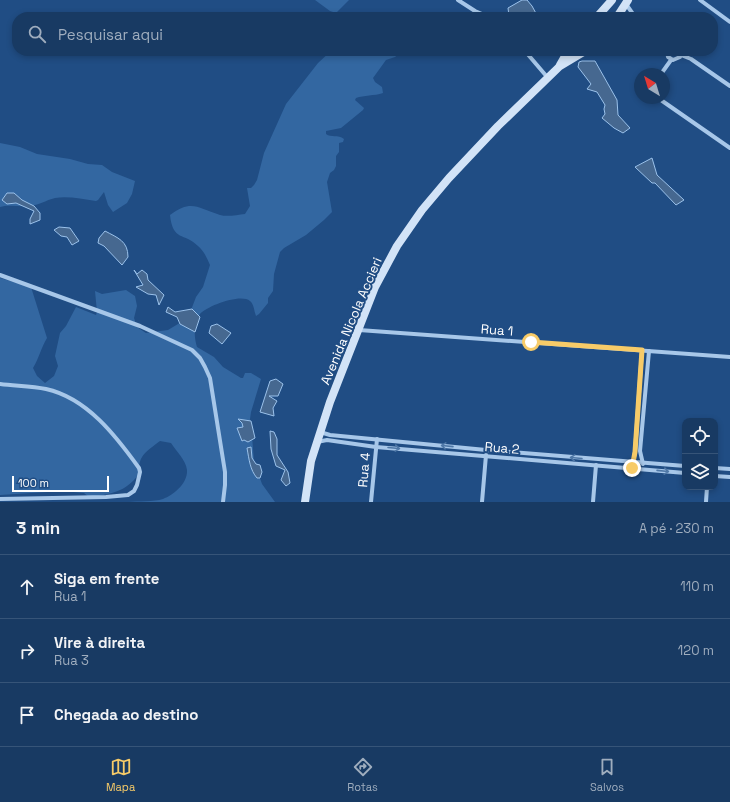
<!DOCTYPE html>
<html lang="pt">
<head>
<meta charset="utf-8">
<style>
	body { margin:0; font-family:"Space Grotesk",sans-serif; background:#214169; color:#f1f3f6 }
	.controls { position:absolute; right:12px; bottom:12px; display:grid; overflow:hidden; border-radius:8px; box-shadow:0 2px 6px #0003 }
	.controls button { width:36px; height:36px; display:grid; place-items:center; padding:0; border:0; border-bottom:1px solid #365478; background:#183a63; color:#f1f3f6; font:20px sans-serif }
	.compass { position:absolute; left:634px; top:68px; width:36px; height:36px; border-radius:50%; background:#183a63; box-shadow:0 2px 6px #0003; rotate:322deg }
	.scale { position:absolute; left:12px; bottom:10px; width:97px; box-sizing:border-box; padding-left:4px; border:2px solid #fff; border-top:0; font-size:11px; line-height:14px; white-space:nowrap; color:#fff; -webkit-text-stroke:3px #204d84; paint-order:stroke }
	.stop { position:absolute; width:12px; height:12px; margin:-9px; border:3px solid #f7cb68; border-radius:50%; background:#fff }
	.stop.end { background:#f7cb68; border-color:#fff; box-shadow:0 1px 4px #0008 }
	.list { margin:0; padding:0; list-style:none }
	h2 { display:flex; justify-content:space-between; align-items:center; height:52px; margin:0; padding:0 16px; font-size:17px }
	h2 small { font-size:13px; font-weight:400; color:#9fadbe }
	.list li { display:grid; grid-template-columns:26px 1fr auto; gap:12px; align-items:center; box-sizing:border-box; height:64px; padding:0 16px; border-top:1px solid #365478 }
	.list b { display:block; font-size:15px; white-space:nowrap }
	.list p { margin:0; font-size:13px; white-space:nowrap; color:#9fadbe }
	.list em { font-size:13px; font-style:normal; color:#9fadbe }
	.icon { flex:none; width:22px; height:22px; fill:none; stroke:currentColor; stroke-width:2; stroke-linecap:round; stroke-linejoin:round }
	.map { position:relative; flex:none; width:730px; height:502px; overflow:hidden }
	.search { position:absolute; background:#183a63; box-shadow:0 2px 6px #0003; left:12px; right:12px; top:12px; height:44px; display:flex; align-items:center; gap:10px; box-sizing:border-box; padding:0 14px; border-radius:16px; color:#9fadbe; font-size:15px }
	.sheet { height:244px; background:#183a63 }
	nav { display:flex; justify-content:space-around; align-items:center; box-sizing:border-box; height:56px; border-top:1px solid #365478; background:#183a63; font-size:11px; color:#9fadbe }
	nav a { display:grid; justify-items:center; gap:2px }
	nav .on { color:#f7cb68 }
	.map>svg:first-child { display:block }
</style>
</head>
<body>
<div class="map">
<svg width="730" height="502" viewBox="0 0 730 502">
	<rect width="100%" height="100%" fill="#204d84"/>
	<g fill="#3367a1">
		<path d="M315,0H349L336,13L330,11Z"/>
		<path d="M331,51H400V53L395,57L386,60L373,78L375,82L382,87L383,93C374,96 364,95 356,98L355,100L364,108L363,110L341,128L326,131V134C331,138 338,134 344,139L343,142L339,143V152L336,156V166L334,170L330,173L327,182L332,212L324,220L306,235L284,248L280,252L274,274L273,291L268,298V303L259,314L256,316C254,311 254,304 250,301C241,293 207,306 200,314C193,322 194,338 197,347L214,357L223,367L241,378H243L245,373H251L261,379L251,412L249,426L252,436L254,461L262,484L275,502H129C138,501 154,502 163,499C174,495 188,483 187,470C186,460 176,451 171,443L160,441C146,452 138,455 139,474C125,493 111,493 90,498L84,493L63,491L0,495V278L31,287L47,338C41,348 39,358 33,368L37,376L45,383L54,376L58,366L55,356L60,333L66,326L76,307L96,315L97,312L95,291L102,294L126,290L135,296L137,306L134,318L137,327L146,333L168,330L188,318L196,297L203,287L210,265C207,258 204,251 198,246C184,232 173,242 170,215C192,199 197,208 220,215C227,217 237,215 245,214L250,206L247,188H251L254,185L257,180L264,153L286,104L318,63Z"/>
		<path d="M0,143L20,147L37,154L70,159L88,164L102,165L112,172L135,181L132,194L127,203L113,212L108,205L104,192L98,200L96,201C82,199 68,196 55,198C46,200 38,206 28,206C18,207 9,204 0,207Z"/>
	</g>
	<g fill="#466890" stroke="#9bc2eb">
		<path d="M522,0H527L532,6L538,17H510L509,16L508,8Z"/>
		<path d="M582,61H595L617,100L618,115L630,128L623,133L614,128L602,118L605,114L604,109L605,105L597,92L587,89L591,84L578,67L579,62Z"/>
		<path d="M652,158L657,175L684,200L676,205L655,183H652L635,167Z"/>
		<path d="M7,193H14L22,200L34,206L40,213V220L30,224V219L34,211L16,203L7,204L2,200Z"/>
		<path d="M59,227L70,228L79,241L72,245L67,237L61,236L54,230Z"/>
		<path d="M105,231C118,238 128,241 128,257L122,265L104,246L98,243L99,238Z"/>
		<path d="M134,270L137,274L142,270L147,274L148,280L164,295L159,305L156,295L148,294L136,287L143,285Z"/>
		<path d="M168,307L175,312L192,309L200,317L195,332L180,324L177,317L166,312Z"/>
		<path d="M217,324L231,333L222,344L209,333L211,326Z"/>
		<path d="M276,379L283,384L278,396H269L277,401L273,408L274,416L260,412L270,381Z"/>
		<path d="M238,419L251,421L255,438L248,442L244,440L242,441L237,428L243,427L242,423Z"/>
		<path d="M270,431L274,432L277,439V455L288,472L290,483L286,486L281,480L285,470L276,466L271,449Z"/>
		<path d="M251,447L252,458L256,464L260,465L262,472L260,478H257C250,470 249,459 247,448Z"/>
	</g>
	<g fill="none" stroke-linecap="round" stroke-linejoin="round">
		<g stroke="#a7c7e9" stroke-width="4">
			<path d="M458,0L475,11L489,17"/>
			<path d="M700,0L730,22"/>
			<path d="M626,4L635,17"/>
			<path d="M525,51L548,78"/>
			<path d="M667,51L668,57L673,60L680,57L681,51"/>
			<path d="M681,55L691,59L730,86"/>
			<path d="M661,74L671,60"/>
			<path d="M658,98L730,148"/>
			<path d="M0,275L140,326L192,350L200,358L205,367L210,378L225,472V485L223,502"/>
			<path d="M359,330L730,357"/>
			<path d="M0,384C15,386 31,386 46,389C87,398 116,436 139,468L140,472L137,485L134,491L128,495L106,497L0,499"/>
			<path d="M320,432L330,435L486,450L685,466"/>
			<path d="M317,442L327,440L376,447L685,473"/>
			<path d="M643,464L640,451L649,351"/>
			<path d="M632,468L635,452L642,350"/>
			<path d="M715,468L730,469"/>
			<path d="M715,476L730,477"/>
			<path d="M371,502L377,439"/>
			<path d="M482,502L486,455"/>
			<path d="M593,502L596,465"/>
			<path d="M706,502L707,487"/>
		</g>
		<g stroke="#d2e3f7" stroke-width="8">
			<path d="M597,17L612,0"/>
			<path d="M617,17L628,0"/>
			<path d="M560,65L568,51"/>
			<path d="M305,502L311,461L330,402L375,287L397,246L422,210L449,178L498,126L560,66L585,51"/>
		</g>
	</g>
	<defs><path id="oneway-shaft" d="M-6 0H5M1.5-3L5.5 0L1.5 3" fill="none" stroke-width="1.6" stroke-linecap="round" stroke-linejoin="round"/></defs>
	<g stroke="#4f78a7">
		<use href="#oneway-shaft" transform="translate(447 446) rotate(-174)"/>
		<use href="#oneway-shaft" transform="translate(394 448) rotate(5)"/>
		<use href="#oneway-shaft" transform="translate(576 458) rotate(-175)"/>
		<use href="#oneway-shaft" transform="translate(663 471) rotate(6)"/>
	</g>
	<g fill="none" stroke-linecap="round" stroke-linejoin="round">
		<path stroke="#f7cb68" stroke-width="5" d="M531,342L642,350L635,452L632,468"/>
	</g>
	<g text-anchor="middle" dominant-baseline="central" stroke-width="4" stroke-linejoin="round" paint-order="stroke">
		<g font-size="13" fill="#fff" stroke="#204d84">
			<text transform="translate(351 321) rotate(-67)">Avenida Nicola Accieri</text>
			<text transform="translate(497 330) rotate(4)">Rua 1</text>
			<text transform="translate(502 448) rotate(5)">Rua 2</text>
			<text transform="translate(364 470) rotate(-85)">Rua 4</text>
		</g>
	</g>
</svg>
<div class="controls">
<button><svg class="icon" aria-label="locate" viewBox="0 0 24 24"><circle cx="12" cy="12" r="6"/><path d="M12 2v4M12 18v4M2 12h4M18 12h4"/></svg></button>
<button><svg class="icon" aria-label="layers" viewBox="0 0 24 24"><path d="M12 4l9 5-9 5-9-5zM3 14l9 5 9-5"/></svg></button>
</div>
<svg class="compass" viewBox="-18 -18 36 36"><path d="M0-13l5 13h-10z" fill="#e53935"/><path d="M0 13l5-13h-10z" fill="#9fadbe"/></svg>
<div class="scale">100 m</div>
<div class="stop" style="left:531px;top:342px"></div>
<div class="stop end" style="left:632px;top:468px"></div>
<div class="search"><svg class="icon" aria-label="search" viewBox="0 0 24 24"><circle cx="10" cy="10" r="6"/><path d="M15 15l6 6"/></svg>Pesquisar aqui</div>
</div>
<section class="sheet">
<h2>3 min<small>A pé · 230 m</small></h2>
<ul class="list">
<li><svg class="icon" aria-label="ahead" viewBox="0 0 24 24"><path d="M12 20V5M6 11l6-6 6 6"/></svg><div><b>Siga em frente</b><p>Rua 1</p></div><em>110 m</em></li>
<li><svg class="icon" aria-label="right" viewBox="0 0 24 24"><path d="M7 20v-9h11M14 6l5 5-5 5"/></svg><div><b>Vire à direita</b><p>Rua 3</p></div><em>120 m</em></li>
<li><svg class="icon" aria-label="arrive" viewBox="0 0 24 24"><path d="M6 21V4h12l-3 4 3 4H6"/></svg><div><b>Chegada ao destino</b></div></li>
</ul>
</section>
<nav>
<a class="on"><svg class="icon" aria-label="map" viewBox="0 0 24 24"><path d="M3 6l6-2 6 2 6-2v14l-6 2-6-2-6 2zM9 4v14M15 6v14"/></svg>Mapa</a>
<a><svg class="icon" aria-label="directions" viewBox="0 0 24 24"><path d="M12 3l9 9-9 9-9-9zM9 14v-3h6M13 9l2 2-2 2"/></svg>Rotas</a>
<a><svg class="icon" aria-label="saved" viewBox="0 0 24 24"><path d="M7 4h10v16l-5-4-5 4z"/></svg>Salvos</a>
</nav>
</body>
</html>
